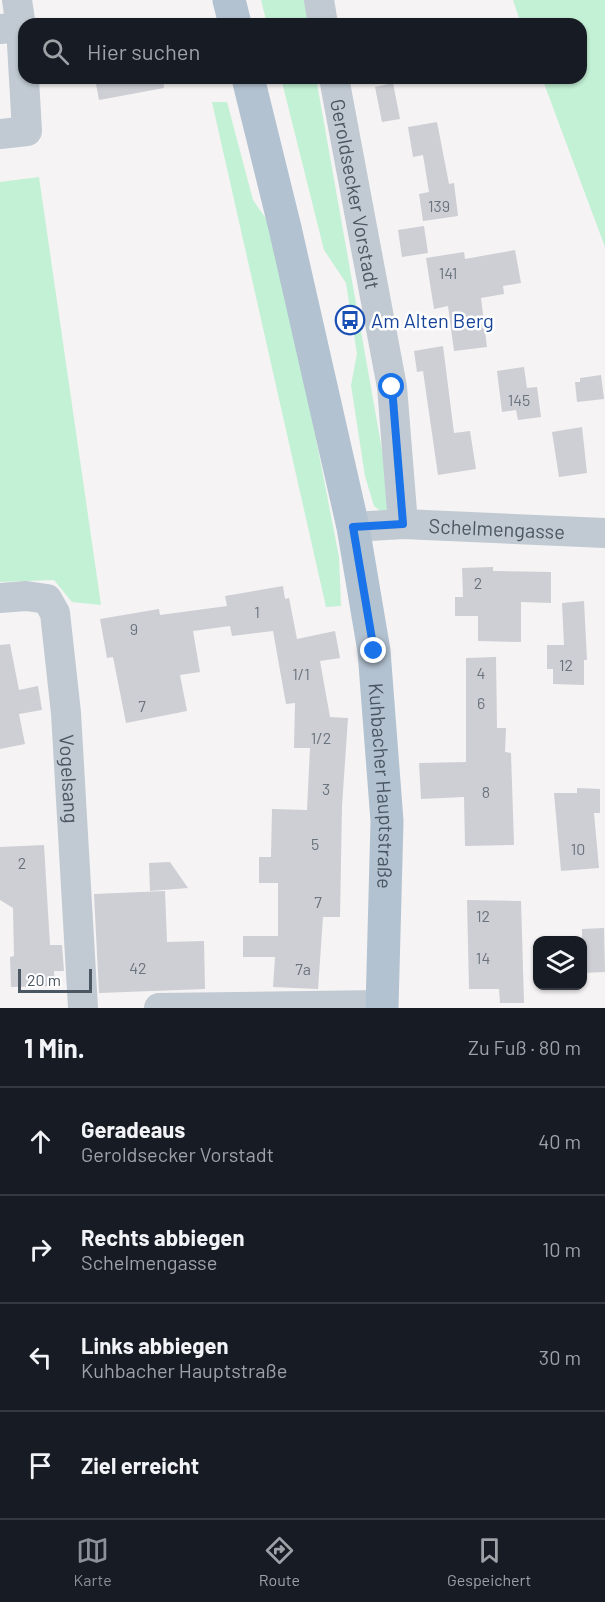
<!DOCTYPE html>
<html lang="de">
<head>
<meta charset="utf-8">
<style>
	body { margin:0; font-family:Barlow,sans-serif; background:#242831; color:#f1f3f6 }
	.controls { position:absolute; right:18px; bottom:18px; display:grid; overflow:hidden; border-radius:12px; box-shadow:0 2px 4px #0004 }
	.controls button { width:54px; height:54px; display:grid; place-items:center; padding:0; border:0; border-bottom:2px solid #363941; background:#171b24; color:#f1f3f6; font:30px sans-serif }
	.scale { position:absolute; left:18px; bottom:15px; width:74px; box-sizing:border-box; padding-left:6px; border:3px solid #4a5661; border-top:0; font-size:16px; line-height:21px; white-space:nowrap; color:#4a5661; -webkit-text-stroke:4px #fff; paint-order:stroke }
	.stop { position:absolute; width:18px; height:18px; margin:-14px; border:4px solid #1a73e8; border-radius:50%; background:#fff }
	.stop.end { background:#1a73e8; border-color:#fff; box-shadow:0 2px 6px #0008 }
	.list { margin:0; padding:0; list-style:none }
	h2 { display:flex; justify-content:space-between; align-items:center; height:78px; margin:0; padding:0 24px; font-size:26px }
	h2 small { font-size:20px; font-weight:400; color:#9ea1a6 }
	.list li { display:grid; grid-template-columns:39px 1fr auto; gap:18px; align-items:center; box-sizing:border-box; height:108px; padding:0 24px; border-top:2px solid #363941 }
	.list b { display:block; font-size:22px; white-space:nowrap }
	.list p { margin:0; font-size:20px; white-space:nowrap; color:#9ea1a6 }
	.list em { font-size:20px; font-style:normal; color:#9ea1a6 }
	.icon { flex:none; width:33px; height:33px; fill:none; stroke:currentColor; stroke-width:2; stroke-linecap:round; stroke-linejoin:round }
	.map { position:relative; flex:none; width:605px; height:1008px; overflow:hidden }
	.search { position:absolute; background:#171b24; box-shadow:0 2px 4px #0004; left:18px; right:18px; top:18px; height:66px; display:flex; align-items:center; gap:15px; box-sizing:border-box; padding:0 21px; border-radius:18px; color:#9ea1a6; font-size:22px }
	.sheet { height:510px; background:#171b24 }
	nav { display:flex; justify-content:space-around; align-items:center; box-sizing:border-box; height:84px; border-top:2px solid #363941; background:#171b24; font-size:16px; color:#9ea1a6 }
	nav a { display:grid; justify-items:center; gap:3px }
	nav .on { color:#8c9099 }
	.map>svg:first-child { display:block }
</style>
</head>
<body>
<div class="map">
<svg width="605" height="1008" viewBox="0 0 605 1008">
	<rect width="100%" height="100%" fill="#f5f3f3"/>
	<g fill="#c3f1d5">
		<path d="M261,0H306L309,24H267Z"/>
		<path d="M513,0H605V247L542,78H581V24H521Z"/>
		<path d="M281,78H316L389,489V508L383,513L374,506L365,476L351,385L357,354L346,283L324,250Z"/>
		<path d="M212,102H227L253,200L276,233L339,557L341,606L326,607Z"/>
		<path d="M39,177L101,605L72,602L54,580L0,582V182Z"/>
	</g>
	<g fill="#cdcfd5">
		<path d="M95,78H163L164,88L99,100Z"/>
		<path d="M393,83L400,119L382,122L375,87Z"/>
		<path d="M437,122L449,184L454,183L458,216L423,221L419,194L429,192L423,155L413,157L408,127Z"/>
		<path d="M424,226L428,253L402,257L398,230Z"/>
		<path d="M515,250L521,283L503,286L504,294L481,298L487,347L454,351L448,306L434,309L426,258L464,252L465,259Z"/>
		<path d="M443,346L454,433L470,431L476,469L438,475L423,371L417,372L414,351Z"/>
		<path d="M524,367L527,388L537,387L541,417L518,420L516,410L502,412L497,371Z"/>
		<path d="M601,375L604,399L577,402L575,382H580V378Z"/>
		<path d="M582,427L587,473L559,477L552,432Z"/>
		<path d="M493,567V571L551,572V603L521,602V642L478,641V616H455V597H463L462,568Z"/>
		<path d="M283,586L285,599L289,598L297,639L335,631L340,658L320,661L330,717L348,718L342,806L340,917H323L318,989L273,987L275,957H243V936H278V883H259V857H271L272,809L307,810L310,748H294L295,703L286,704L273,631L232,636L230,626L193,631L200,672L180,675L187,711L126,723L113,657L107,658L100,619L159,609L160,615L227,606L225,596Z"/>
		<path d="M584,601L587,660H584V685L553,684V669H547V645H564L562,603Z"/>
		<path d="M10,644L19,690L38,686L42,710L19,714L25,744L0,749V645Z"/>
		<path d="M496,657L497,728H506L505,752L511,753L514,845L465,846L464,797L421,799L419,763L466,762V658Z"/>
		<path d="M577,788L600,789V813H594L599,868L561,871L554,793H577Z"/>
		<path d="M44,845L50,945H62L64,971H54L55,986L11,987L10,957L14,956L13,908L0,900V847Z"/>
		<path d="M170,862L188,888L150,891L149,863Z"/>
		<path d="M165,891L167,942L204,941L205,989L99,993L94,894Z"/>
		<path d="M467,900L521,901L524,1003H500L499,989H469Z"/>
		<path d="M604,928L605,972L582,973V929Z"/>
	</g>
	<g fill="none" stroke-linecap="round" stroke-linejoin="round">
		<g stroke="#c1cad2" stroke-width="30">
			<path d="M319,0L323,24"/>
			<path d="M0,29L21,27L17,0"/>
			<path id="s1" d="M334,78L392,387L403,524"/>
			<path d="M0,134L27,131L21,27"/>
			<path id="s2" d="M353,527L403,524L605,533"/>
			<path id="s3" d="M0,598L26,596L47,599L55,613L66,713L83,1008"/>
			<path d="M159,1008L382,1005"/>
		</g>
		<g stroke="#b3c2d1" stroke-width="33">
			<path d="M229,0L235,24"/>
			<path id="s4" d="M248,78L285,228L353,527L374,651L387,821L382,1008"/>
		</g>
	</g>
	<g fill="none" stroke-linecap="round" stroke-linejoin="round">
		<path stroke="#1a73e8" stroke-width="8" d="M374,651L353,527L403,524L392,387"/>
	</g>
	<defs>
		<g id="bus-ring" transform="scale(1.5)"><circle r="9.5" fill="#fff" stroke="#1a4fb4" stroke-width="1.5"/><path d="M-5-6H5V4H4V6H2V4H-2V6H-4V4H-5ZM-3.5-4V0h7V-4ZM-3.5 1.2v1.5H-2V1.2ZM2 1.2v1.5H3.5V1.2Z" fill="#1a4fb4"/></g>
	</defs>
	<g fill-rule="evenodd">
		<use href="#bus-ring" x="350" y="320"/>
	</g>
	<g text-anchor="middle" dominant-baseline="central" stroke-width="5" stroke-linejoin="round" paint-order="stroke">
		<g font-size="16" fill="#6b747e">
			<text x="439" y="205">139</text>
			<text x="448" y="272">141</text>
			<text x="519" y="399">145</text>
			<text x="478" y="582">2</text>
			<text x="257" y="611">1</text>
			<text x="134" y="628">9</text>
			<text x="566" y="664">12</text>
			<text x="481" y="672">4</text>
			<text x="301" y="673">1/1</text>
			<text x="481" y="702">6</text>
			<text x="142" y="705">7</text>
			<text x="321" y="737">1/2</text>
			<text x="326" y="788">3</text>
			<text x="486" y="791">8</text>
			<text x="315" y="843">5</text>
			<text x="578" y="848">10</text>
			<text x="22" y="862">2</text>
			<text x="318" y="901">7</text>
			<text x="483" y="915">12</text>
			<text x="483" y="957">14</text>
			<text x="138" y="967">42</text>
			<text x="303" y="968">7a</text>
		</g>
		<g font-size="20" fill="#4a5661" stroke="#fff">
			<text stroke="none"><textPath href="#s1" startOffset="118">Geroldsecker Vorstadt</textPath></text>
			<text stroke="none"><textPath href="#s2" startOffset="144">Schelmengasse</textPath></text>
			<text stroke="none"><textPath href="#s3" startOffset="230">Vogelsang</textPath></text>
			<text stroke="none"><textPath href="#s4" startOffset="722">Kuhbacher Hauptstraße</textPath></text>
		</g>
		<g font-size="20" fill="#164399" stroke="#fff" text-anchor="start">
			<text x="371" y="320">Am Alten Berg</text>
		</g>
	</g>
</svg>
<div class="controls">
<button><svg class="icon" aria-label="layers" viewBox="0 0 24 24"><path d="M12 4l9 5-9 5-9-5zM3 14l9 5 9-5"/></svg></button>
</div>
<div class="scale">20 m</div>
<div class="stop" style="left:392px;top:387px"></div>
<div class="stop end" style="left:374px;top:651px"></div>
<div class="search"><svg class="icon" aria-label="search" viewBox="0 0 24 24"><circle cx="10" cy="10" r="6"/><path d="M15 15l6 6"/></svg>Hier suchen</div>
</div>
<section class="sheet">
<h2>1 Min.<small>Zu Fuß · 80 m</small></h2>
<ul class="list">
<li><svg class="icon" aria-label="ahead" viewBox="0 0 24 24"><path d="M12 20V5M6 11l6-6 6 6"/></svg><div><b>Geradeaus</b><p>Geroldsecker Vorstadt</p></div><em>40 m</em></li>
<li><svg class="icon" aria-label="right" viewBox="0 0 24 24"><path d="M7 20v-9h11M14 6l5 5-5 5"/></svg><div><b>Rechts abbiegen</b><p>Schelmengasse</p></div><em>10 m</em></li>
<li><svg class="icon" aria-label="left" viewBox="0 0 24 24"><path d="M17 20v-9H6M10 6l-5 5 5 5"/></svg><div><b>Links abbiegen</b><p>Kuhbacher Hauptstraße</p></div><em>30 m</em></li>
<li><svg class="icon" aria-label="arrive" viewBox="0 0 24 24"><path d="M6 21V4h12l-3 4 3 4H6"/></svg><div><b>Ziel erreicht</b></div></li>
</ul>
</section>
<nav>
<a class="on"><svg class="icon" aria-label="map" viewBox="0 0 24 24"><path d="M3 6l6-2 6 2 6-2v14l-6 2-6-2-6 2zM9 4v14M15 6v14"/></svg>Karte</a>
<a><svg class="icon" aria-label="directions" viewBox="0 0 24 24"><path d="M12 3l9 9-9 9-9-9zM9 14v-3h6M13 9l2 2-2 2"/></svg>Route</a>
<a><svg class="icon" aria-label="saved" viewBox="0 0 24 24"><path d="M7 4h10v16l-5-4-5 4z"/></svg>Gespeichert</a>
</nav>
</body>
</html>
